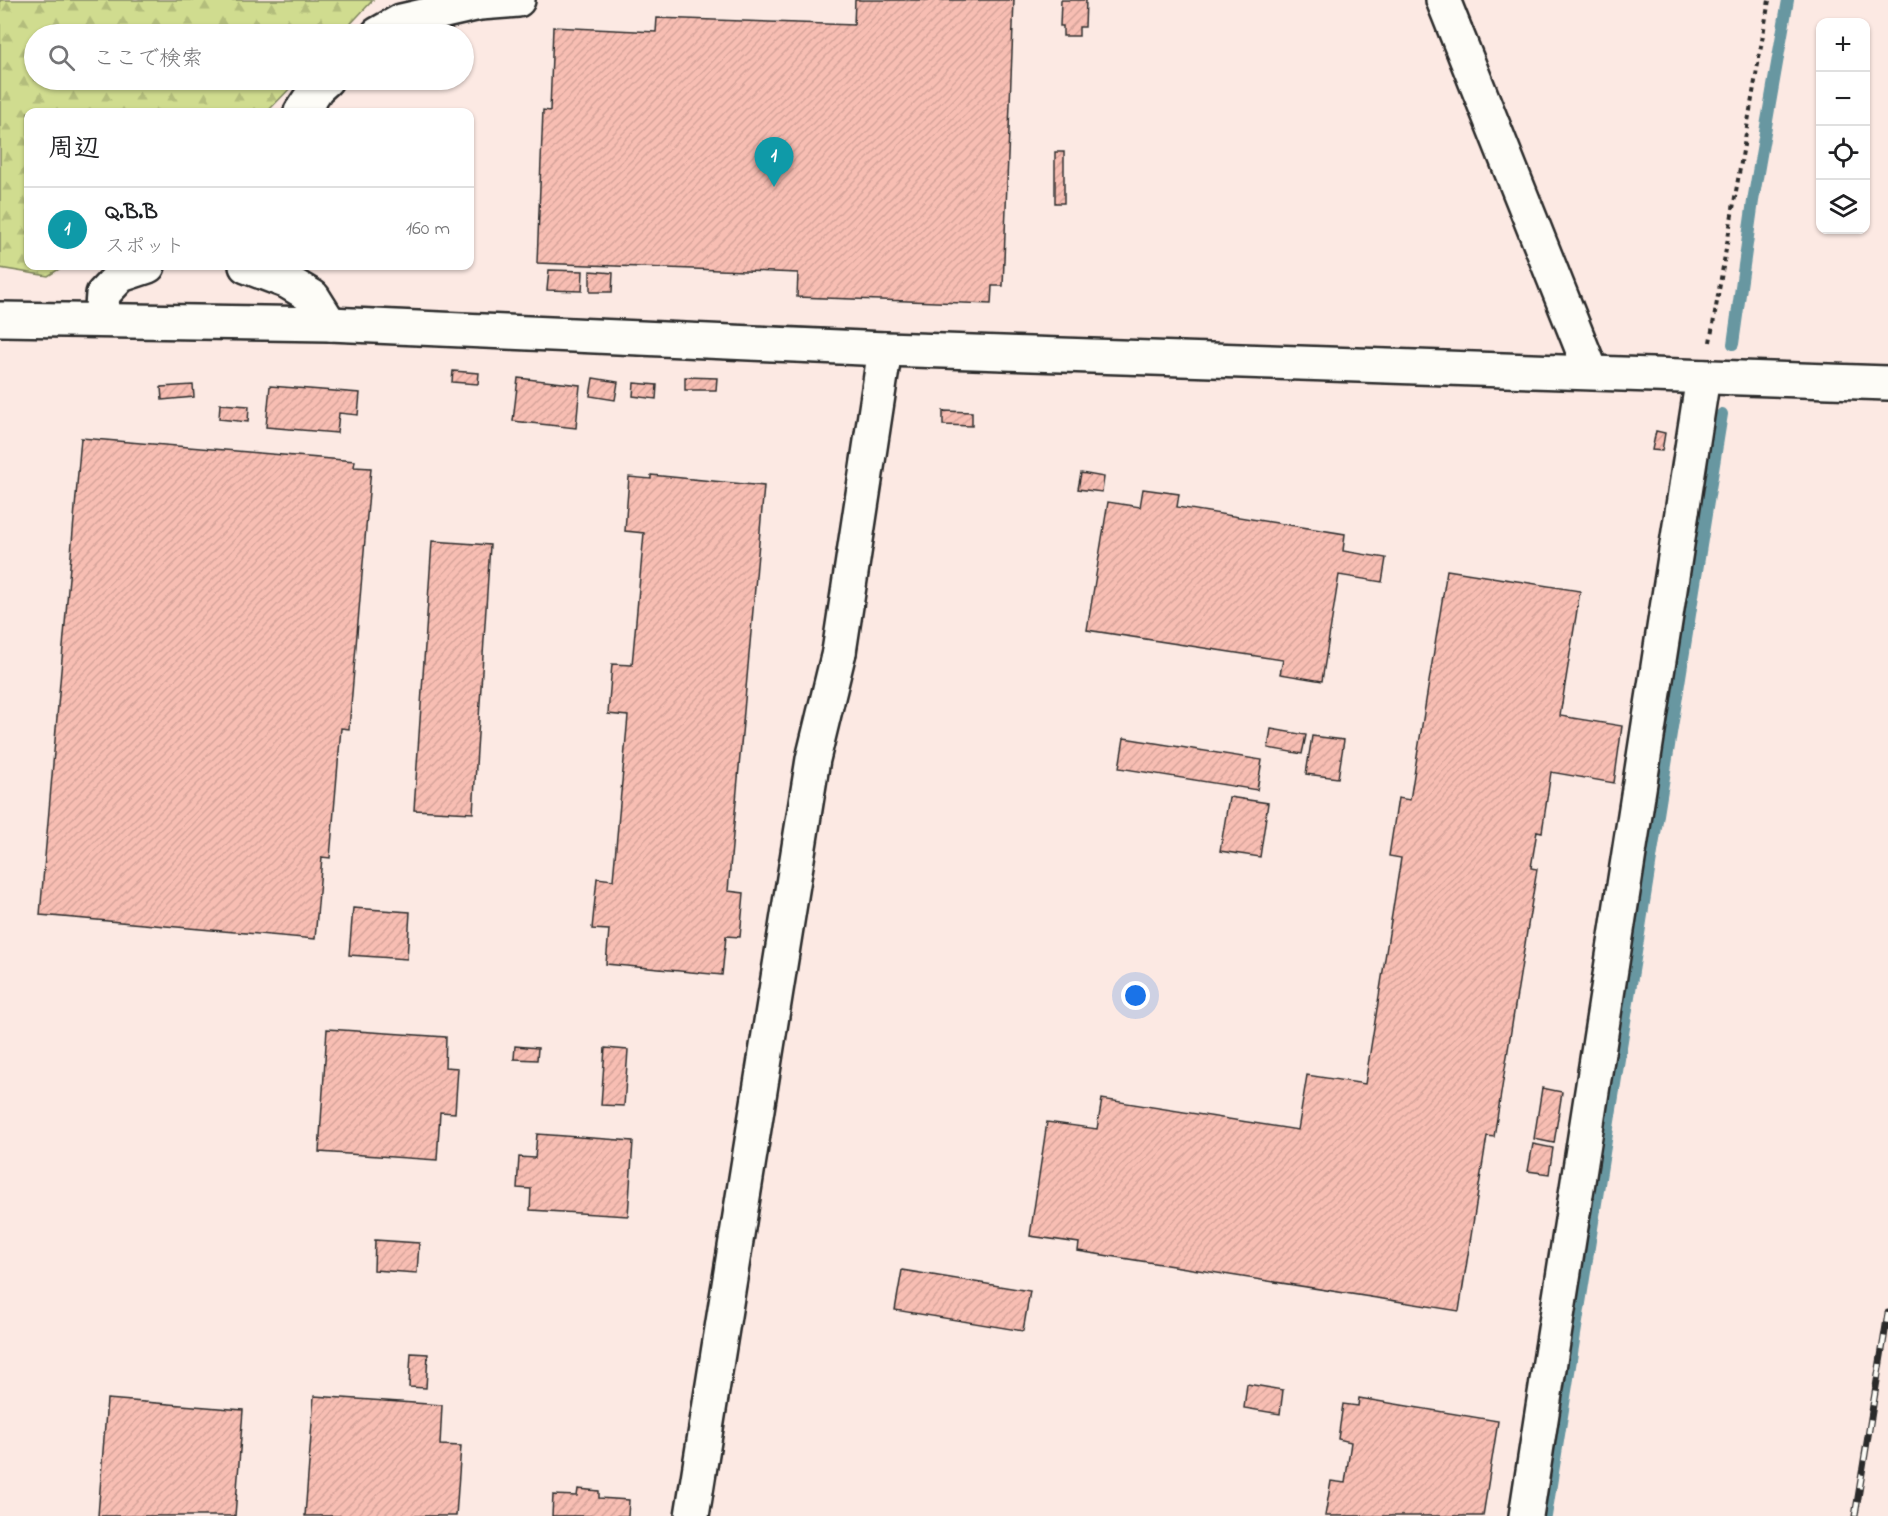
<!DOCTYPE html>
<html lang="ja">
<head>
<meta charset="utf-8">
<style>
	body { margin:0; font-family:"Indie Flower","Klee One",sans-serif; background:#f2f2f2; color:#202124 }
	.controls { position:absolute; right:18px; top:18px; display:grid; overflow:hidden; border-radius:12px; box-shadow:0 2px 4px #0004 }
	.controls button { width:54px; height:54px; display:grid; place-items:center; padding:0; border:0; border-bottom:2px solid #e0e0e0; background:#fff; color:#202124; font:30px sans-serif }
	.you { position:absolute; left:1136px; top:996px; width:21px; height:21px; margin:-15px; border:4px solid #fff; border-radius:50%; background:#1a73e8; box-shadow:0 0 0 9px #1a73e833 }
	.badge { display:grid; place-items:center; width:39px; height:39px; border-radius:50%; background:#ea580c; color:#fff; font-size:20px; font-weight:700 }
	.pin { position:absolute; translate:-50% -50px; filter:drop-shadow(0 2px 3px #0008) }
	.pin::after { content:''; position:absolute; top:32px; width:21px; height:18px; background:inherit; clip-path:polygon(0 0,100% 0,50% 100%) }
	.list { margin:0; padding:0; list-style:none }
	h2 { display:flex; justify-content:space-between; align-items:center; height:78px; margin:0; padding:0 24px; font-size:26px }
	h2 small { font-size:20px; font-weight:400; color:#757577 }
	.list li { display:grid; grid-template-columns:39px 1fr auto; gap:18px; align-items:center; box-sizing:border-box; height:84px; padding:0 24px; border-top:2px solid #e0e0e0 }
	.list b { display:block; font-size:22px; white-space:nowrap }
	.list p { margin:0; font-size:20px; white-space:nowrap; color:#757577 }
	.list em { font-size:20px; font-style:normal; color:#757577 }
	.icon { flex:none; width:33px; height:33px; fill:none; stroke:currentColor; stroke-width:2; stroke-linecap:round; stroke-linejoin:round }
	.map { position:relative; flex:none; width:1888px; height:1516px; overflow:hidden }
	.search { position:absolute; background:#fff; box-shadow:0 2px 4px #0004; left:24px; top:24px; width:450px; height:66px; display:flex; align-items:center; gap:15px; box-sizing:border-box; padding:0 21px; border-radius:33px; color:#757577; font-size:22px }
	.panel { position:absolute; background:#fff; box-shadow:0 2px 4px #0004; left:24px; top:108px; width:450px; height:162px; border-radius:12px }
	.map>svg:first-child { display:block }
</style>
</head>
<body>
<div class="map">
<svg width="1888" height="1516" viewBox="0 0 1888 1516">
	<defs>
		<pattern id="forest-firs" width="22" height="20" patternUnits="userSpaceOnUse" patternTransform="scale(1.5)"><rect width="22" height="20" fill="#d0dc8f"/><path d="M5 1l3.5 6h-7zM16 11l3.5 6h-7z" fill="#b3bd7c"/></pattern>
		<pattern id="building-hatch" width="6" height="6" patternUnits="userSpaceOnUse" patternTransform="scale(1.5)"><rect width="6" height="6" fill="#f8beb3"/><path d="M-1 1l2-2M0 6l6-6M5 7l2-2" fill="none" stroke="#d5a39a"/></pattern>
	</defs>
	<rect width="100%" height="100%" fill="#fce9e3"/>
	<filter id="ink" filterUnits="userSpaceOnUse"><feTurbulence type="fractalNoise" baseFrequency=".0167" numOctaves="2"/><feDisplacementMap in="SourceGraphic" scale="12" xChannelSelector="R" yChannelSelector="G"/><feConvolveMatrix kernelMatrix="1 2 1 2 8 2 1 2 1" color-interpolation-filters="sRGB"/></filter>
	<g filter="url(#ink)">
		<path fill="url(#forest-firs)" stroke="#7e845d" stroke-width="1.5" d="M0,0H373L341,34H34V80H298L267,112H28V266H64L48,276L0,268Z"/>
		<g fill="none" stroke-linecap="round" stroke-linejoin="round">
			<g stroke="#6897a1" stroke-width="12">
				<path d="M1733,344L1753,201L1788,0"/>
				<path d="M1546,1516L1722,414"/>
			</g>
		</g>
		<g fill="url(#building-hatch)" stroke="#2b2b2b" stroke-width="1.5">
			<path d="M855,0H1014L1003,286H992L991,304L797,297L798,273L537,263L543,110L550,111L553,27L656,32L657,18L854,25Z"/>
			<path d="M1061,0H1086L1085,27H1079V36H1063V26H1060Z"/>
			<rect x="1055" y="152" width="9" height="51"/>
			<path d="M549,270L583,271L582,291L547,290Z"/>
			<path d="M590,271L613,273L612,292H590Z"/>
			<path d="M453,371L479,373L478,384L452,382Z"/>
			<path d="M685,377L717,378L716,390H685Z"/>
			<path d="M518,378L580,385L576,428L513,421Z"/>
			<path d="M593,378L618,382L615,400L590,396Z"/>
			<path d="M634,383L657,385L656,399L633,396Z"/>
			<path d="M193,385L194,397L162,400L161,387Z"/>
			<path d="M270,386L360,393L358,415L339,413L337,433L266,427Z"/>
			<path d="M220,404L249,406L248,422L219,419Z"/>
			<path d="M943,411L972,412V426L943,425Z"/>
			<path d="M1656,431L1665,433L1662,451L1652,450Z"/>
			<path d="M81,438L355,461L354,467L371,468L349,729L341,728L330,858L322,857L315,939L40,915Z"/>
			<path d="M1081,473L1104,477L1102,492L1078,489Z"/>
			<path d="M651,475L764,486L728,891L744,893L740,937L726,936L722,975L606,964L609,930L592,929L597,878L613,880L628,716L608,714L612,664L632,665L644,533L625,531L629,477L651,479Z"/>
			<path d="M1143,489L1179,494L1177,507L1345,534L1343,551L1386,558L1382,582L1339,575L1322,681L1280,674L1283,660L1087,630L1108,502L1140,507Z"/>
			<path d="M432,541L490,545L473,813L414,810Z"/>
			<path d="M1447,570L1580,591L1560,716L1622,726L1614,783L1551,772L1542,832L1537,831L1531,868L1537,869L1494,1137L1487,1136L1459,1311L1078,1251L1079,1243L1030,1236L1047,1122L1097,1129L1102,1099L1298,1130L1307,1075L1365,1084L1401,858L1389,856L1398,798L1410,800Z"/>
			<path d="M1271,729L1306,735L1302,754L1268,748Z"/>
			<path d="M1312,736L1344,740L1338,778L1306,774Z"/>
			<path d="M1124,738L1262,760L1257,790L1119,768Z"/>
			<path d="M1229,797L1268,803L1260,857L1220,851Z"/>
			<path d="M353,908L410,912L407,959L349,955Z"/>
			<path d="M327,1029L446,1037L445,1067L458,1068L455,1113L440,1112L437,1160L319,1152Z"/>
			<path d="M515,1046L538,1048L537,1060L514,1059Z"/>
			<path d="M605,1048L628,1050L624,1106L601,1105Z"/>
			<path d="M1542,1088L1562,1092L1554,1143L1534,1139Z"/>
			<path d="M537,1134L633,1141L628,1216L530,1210L531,1189L517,1188L519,1157L535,1158Z"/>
			<path d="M1533,1144L1553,1148L1549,1174L1528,1171Z"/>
			<path d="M375,1240L419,1243L417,1273L374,1270Z"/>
			<path d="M902,1270L1030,1291L1023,1331L895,1310Z"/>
			<path d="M411,1353L428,1354L426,1388L409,1387Z"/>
			<path d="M1247,1384L1283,1390L1280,1414L1244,1408Z"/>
			<path d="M314,1396L442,1405L440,1445L461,1446L456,1516H305Z"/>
			<path d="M1359,1398L1498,1421L1483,1516H1325L1331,1481L1345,1483L1351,1442L1338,1439L1343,1404L1358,1406Z"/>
			<path d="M107,1399L243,1410L235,1516H98Z"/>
			<path d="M578,1489L599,1491V1498L629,1500L628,1516H552L553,1495L577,1496Z"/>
		</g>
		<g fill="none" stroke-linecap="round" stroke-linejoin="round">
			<g stroke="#2b2b2b" stroke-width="38">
				<g id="minor">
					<path d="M1443,0L1591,371"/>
					<path d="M378,34L401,21L480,3L518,0"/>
					<path d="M301,112L317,88L326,80"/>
					<path d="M246,266L288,282L313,297L330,324"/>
					<path d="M101,320L103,294L121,275L148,266"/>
					<path d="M839,652L885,349"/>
					<path d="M1526,1516L1703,377"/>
				</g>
			</g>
			<g stroke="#2b2b2b" stroke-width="38">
				<g id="tertiary">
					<path d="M0,319L330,324L885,349L1888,383"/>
					<path d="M692,1516L813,759L839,652"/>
				</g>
			</g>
			<path stroke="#2b2b2b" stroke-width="4" stroke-dasharray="4.5 4.5" stroke-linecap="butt" d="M1710,342L1769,0"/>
			<use href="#minor" stroke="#fdfcf7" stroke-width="33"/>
			<use href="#tertiary" stroke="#fdfcf7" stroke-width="33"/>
			<g stroke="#2b2b2b" stroke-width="7">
				<path id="rail" d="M1855,1516L1888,1313"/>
			</g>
			<use href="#rail" stroke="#fdfcf7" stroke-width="4.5" stroke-dasharray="14" stroke-linecap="butt"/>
		</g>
	</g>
</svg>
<div class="controls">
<button>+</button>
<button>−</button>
<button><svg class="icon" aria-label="locate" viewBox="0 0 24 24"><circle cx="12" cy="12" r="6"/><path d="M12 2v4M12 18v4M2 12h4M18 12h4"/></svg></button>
<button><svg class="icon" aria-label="layers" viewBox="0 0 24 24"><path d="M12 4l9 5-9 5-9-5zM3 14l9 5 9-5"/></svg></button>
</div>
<div class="you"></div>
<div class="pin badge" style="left:774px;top:187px;background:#0f9aa8">1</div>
<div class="search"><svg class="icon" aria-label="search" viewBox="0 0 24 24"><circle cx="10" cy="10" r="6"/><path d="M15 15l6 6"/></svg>ここで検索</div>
<section class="panel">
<h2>周辺<small></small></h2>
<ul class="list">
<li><span class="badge" style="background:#0f9aa8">1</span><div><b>Q.B.B</b><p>スポット</p></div><em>160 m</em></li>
</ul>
</section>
</div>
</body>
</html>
